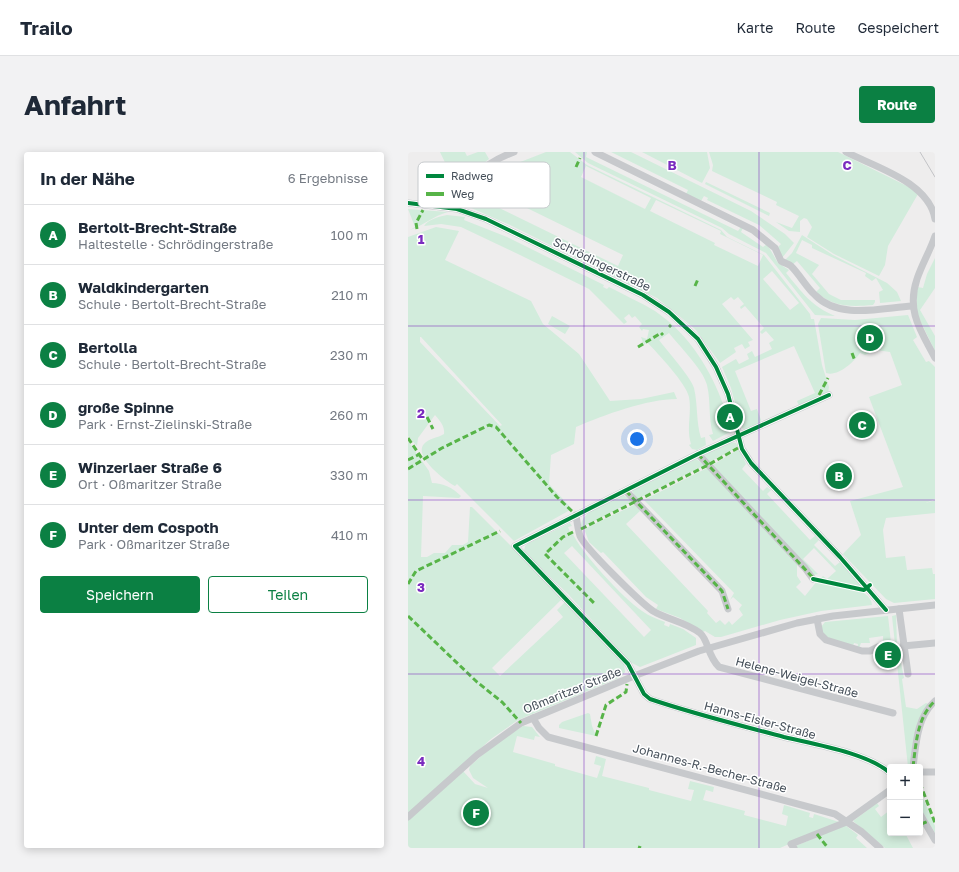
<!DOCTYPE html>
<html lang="de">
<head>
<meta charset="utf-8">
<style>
	body { margin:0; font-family:"Golos Text",sans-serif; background:#f2f2f3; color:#1f2937 }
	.controls { position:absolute; right:12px; bottom:12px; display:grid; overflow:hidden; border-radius:4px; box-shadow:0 2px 10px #0003 }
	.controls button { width:36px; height:36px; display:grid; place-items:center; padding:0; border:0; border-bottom:1px solid #e0e1e3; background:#fff; color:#1f2937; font:20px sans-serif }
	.you { position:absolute; left:229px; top:287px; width:14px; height:14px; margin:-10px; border:3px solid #fff; border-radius:50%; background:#1a73e8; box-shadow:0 0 0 6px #1a73e833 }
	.badge { display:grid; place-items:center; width:26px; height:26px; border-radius:50%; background:#0b8043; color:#fff; font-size:13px; font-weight:700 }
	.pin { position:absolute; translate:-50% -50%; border:2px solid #fff; box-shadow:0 1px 4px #0006 }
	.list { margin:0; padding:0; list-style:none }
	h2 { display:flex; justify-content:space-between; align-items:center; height:52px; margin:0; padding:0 16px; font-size:17px }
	h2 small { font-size:13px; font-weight:400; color:#747a83 }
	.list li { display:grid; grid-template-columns:26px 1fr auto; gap:12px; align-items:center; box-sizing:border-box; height:60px; padding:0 16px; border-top:1px solid #e0e1e3 }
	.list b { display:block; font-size:15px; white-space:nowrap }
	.list p { margin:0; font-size:13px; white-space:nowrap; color:#747a83 }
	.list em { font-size:13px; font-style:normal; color:#747a83 }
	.actions { display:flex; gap:8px; padding:12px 16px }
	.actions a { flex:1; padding:9px 0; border:1px solid #0b8043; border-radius:4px; text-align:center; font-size:14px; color:#0b8043 }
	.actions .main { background:#0b8043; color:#fff }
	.map { position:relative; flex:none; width:527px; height:696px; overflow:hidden; border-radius:4px }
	header { display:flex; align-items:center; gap:24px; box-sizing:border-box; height:56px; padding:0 20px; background:#fff; border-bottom:1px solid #e0e1e3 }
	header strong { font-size:19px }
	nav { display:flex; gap:22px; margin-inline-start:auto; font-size:14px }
	.intro { display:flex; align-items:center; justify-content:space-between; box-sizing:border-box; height:96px; padding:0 24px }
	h1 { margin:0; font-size:28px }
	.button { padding:10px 18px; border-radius:4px; background:#0b8043; color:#fff; font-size:14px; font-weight:700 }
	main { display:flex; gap:24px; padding:0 24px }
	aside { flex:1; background:#fff; border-radius:4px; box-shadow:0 2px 10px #0003 }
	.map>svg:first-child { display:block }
</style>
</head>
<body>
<header>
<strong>Trailo</strong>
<nav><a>Karte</a><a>Route</a><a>Gespeichert</a></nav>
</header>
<div class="intro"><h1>Anfahrt</h1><a class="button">Route</a></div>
<main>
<aside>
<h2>In der Nähe<small>6 Ergebnisse</small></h2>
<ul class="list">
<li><span class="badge">A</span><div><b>Bertolt-Brecht-Straße</b><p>Haltestelle · Schrödingerstraße</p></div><em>100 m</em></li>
<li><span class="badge">B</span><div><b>Waldkindergarten</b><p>Schule · Bertolt-Brecht-Straße</p></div><em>210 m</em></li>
<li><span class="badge">C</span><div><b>Bertolla</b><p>Schule · Bertolt-Brecht-Straße</p></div><em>230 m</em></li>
<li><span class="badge">D</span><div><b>große Spinne</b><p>Park · Ernst-Zielinski-Straße</p></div><em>260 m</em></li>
<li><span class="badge">E</span><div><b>Winzerlaer Straße 6</b><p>Ort · Oßmaritzer Straße</p></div><em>330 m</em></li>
<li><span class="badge">F</span><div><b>Unter dem Cospoth</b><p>Park · Oßmaritzer Straße</p></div><em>410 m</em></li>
</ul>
<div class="actions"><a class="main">Speichern</a><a>Teilen</a></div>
</aside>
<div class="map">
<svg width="527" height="696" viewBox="0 0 527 696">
	<rect width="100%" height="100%" fill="#eeeded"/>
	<g fill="#d2ecdc" fill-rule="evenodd">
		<path d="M32,0H57L59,4L70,0H77L81,7C63,22 64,21 42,21Z"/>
		<path d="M138,0H162L179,13L313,78L319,85L356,103L402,162L403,167H406L414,213L421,235L420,241L391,254L389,249L407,241L386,194L327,219L343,259L349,257L353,268L352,271L338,278L334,276L323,236L314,215L328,207L331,212L341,207L339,202L344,199L347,205L364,197L361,191L366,188L358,179L354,182L352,180L356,176L337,154L333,157L332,155L336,152L330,145L326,148L323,145L314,152L345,188L340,190L342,194L337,197L334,192L326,196L328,200L312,211L287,177L249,146L102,73L61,55C61,49 63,45 65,40C72,22 83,21 99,15L98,21L96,16L74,26L77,31L75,33L70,30L64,43L69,45L68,48L77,51L83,39L106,29L102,14ZM178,14L243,46L237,57L173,25ZM86,40L215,103L210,114L81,51ZM248,48L313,79L312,82L355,103L350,114L306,93L307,91L242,59ZM364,119L391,151L382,158L355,127Z"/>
		<path d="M167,0H179L178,5L330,79L333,75L335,76L333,80L355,95L359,92L370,111L381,118L378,121C394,140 403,154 427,164L407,163L358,101L321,82L314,76L180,11Z"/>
		<path d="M203,0H223L343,59L377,82L386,91L374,106L370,95L373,92L351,73L299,48L300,46L296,44L293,49L278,42L280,38Z"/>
		<path d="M234,0H299L302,16L294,31Z"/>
		<path d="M301,0H430L501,35L510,42L480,94L477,113L471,124L426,102L399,85L404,75L399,67L396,66L392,69V80L381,79L368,70L384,76L391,64L368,53L369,50L304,19L305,13Z"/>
		<path d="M298,30L362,61L361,64L297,32Z"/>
		<path d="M0,57L40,60C25,64 16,73 2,78L7,75Z"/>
		<path d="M39,63L57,65L56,68L99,85L196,133L195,135L199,137L201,135C216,143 232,150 247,159C282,183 303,218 317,257H319L322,280L305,289L301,283L305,282C300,265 303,249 299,233C295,217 271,194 261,181L251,188C259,199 283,225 286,236C290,253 288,270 293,286L297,285L298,293L289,298L284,297L281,293L283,292C278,277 284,261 281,245C278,231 250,202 239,190L236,193L233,185L239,187L241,178L235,177L234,179L231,175L234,172L227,164L224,166L221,162L216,166L219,170L216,172L181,137L112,103L53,75L33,72L16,74C21,67 30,65 39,63Z"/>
		<path d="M28,75L51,79L37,108L123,149L135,172L171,202L202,249L233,247L266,240L269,247C239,247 196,263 168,275L166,292L143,303L141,332L164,357L106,389L49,332L47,334C37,329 5,304 16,292C21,286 30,286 36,282C37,274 32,269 27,263L10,286L9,294L0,284V85ZM12,185H13L94,273L92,274L12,190Z"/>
		<path d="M394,83L425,103L479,131L489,140L493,149L472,151L471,140L475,138L468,126L464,129L457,124L458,121L404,96V93L394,88L388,101L411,113L404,122L421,142L433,148H467V150L465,153C442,155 425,155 408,140L412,136L389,109L385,112L376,109L384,101Z"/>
		<path d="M527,106V136L512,158L527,184V199L508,160L509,135L515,136L519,122Z"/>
		<path d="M500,163L509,185L505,188L518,210L521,209L527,215V347L518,351L527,348V361L478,366L475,378L478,406L497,404L499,418L524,416L525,422H527V447L486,451L478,447L435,402L453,383L442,349L495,335L461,245L494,233L482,200L468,198L457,203L452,201C446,210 430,225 418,221L410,172L413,166L447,168Z"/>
		<path d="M144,164L162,174L157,182L140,172Z"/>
		<path d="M0,289L21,319L24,331C35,331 45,336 53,344L51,346L15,344L13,405H19L26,401H37L44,393H55L60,390L62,355H64L155,446L84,516L92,524L155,465L149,458L158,449L216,512L217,520L213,525L110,568L83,587L0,663Z"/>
		<path d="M322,290L328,291L330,295L300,311L296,303Z"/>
		<path d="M331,297L338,312L334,317L355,339L359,335L363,338L359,342L402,388L407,384L411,388L406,393L427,414L432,410L456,436L411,428L415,424L419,427L428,419L406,396L395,407L410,422L406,423L303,314Z"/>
		<path d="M288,307L297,313L229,347L224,339Z"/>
		<path d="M299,316L389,411V424L393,430L388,435L397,444L409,429C422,432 464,435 464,453L413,459L372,468L313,485H307L297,479L295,480L272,466L248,457L250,453L238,445L195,400L193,401L181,390L177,379L178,376L228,352L232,359L218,372L300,459L299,461L308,471L312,468L317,473L321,469L324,473L335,463L331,457L334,453L325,445L322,448L326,441L236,348Z"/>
		<path d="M215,343L225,349L173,376C171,359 202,350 215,343Z"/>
		<path d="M162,371L164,374L160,375L162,380H164C172,400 216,447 234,459C241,464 249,467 257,470L256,473L261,475L262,472L275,477L288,486V493L232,515L222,510L160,442L116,400L117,394L121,391ZM164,394L243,478L236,485L156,401Z"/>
		<path d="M488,463L489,491L496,526L494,527L498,555L509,557L518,551L520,552L502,615H500L484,464Z"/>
		<path d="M480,464L486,517L477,515V507L482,506L480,489H475V484L461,486L462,491H453L451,496H449L450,492L446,491L445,494L428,490L415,483L413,475L417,470Z"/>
		<path d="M180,561L182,562L184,574L188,584L151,576V573L154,570Z"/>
		<path d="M115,574L124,575L132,585L127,584L126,588L109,584L105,600L147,612V614L189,626L193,614L186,612L188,604L198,607L194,624L241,636V638L283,649L286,638L280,637L282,629L306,635L305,640L298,638L295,648L337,659L336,663L378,674L380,664L374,662L376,653L402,661L401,665L405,666L406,662L431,670L372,696H0V667L54,618L67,632L80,636L65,626L61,618L62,614L87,592Z"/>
		<path d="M512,639L527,674V681L512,655Z"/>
		<path d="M469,651L471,654L467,657L473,665L482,658V681H497L505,696H477L445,669Z"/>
		<path d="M437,673L450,683L448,686L459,696H383Z"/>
	</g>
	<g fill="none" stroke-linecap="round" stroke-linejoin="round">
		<g stroke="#c7c9cc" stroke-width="7">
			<path d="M187,0L345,78L367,96L373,109C376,111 381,112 383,114C392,123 398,135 407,143C431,168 473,156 504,154"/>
			<path d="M438,0C467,15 521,30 527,67"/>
			<path d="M0,51L49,57L78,67L235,143L261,160L290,187L308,215L320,242L334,297L343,311L432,405L478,458"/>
			<path d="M53,58C65,25 71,13 106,0"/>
			<path d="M527,84C522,99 514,112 509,127C498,159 513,179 527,206"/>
			<path d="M421,243L290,302L107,394L220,512L236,542L242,547C286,562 331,573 376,585C405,592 460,601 482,621"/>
			<path d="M290,302L397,416L405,427"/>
			<path d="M218,339L314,439L320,457"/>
			<path d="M168,363C169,370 170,378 172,384C177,396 233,451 245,459C260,468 276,469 292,481C301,489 299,503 311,515L485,561"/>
			<path d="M491,457L500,522"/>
			<path d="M409,467L412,482L418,488L454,499H462L470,495"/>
			<path d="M495,494L527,491"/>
			<path d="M125,566L131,576L140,585L427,662L454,680L472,696"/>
			<path d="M505,615C508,592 509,565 527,549"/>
			<path d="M512,620H527"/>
			<path d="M512,662L527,688"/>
			<path d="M0,665L69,603L113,571L226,524L291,499L389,471L425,464L527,453"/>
			<path d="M386,696L383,692L436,671L482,638"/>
		</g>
		<path stroke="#c2c3c6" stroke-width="1" d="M512,0L527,25"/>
		<g stroke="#57b448" stroke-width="3" stroke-dasharray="6 3" stroke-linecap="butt">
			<path d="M168,15L172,6"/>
			<path d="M9,77L8,71L15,58"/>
			<path d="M287,134L290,127"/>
			<path d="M261,175L263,173"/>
			<path d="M230,195L253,181L255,183"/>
			<path d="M444,201L447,209"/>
			<path d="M411,243L420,226"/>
			<path d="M19,265L25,277"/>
			<path d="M0,286L15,308"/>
			<path d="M290,302L407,428"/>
			<path d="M0,308L12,302"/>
			<path d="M0,317L34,296L81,273L88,275L149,345L168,363"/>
			<path d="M218,339L314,439L320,457"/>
			<path d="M173,377L300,313L330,296"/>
			<path d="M165,380L155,385L137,402L186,451"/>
			<path d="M0,432L8,419L92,379"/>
			<path d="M0,464L69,530L94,550L113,571"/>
			<path d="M188,584L198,553L218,540L219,532"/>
			<path d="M505,615C508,592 509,565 527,549"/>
			<path d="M512,631L527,671"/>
			<path d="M513,672L521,669"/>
			<path d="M409,682L420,696"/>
			<path d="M230,695L233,696"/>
		</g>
		<g stroke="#fff" stroke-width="6">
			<g id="cycleway">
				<path d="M0,51L49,57L78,67L235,143L261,160L290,187L308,215L320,242L334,297L343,311L432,405L478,458"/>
				<path d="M421,243L290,302L107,394L220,512L236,542L242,547C286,562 331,573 376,585C405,592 460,601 482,621"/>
				<path d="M405,427L456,438L462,433"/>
			</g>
		</g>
		<use href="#cycleway" stroke="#00873e" stroke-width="4"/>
	</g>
	<path fill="none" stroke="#7b2cbf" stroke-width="1" stroke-opacity="0.55" d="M176,0V696M351,0V696M0,174H527M0,348H527M0,522H527"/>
	<g text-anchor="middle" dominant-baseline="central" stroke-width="3" stroke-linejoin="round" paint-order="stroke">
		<g font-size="12" fill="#454f59" stroke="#fff">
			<text transform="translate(194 112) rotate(26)">Schrödingerstraße</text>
			<text transform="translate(389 525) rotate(15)">Helene-Weigel-Straße</text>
			<text transform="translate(164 538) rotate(-22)">Oßmaritzer Straße</text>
			<text transform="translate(352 568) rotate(15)">Hanns-Eisler-Straße</text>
			<text transform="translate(302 616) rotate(15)">Johannes-R.-Becher-Straße</text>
		</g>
	</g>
	<rect x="10" y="10" width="132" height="46" rx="6" fill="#fff" stroke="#c7cacd" stroke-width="1"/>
	<rect x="18" y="22" width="18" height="4" fill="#00873e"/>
	<rect x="18" y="40" width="18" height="4" fill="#57b448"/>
	<g font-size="11" fill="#454f59">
		<text x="43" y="28">Radweg</text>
		<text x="43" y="46">Weg</text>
	</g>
	<g font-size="13" text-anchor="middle" font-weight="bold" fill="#7b2cbf" stroke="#fff" stroke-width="3" stroke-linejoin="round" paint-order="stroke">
		<text x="264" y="18">B</text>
		<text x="439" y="18">C</text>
		<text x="13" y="92">1</text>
		<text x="13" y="266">2</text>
		<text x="13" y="440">3</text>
		<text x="13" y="614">4</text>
	</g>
</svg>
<div class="controls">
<button>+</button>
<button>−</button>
</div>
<div class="you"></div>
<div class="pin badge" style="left:322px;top:265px">A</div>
<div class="pin badge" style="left:431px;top:324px">B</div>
<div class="pin badge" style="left:454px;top:273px">C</div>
<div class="pin badge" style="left:462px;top:186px">D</div>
<div class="pin badge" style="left:480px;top:503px">E</div>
<div class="pin badge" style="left:68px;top:661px">F</div>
</div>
</main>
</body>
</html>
